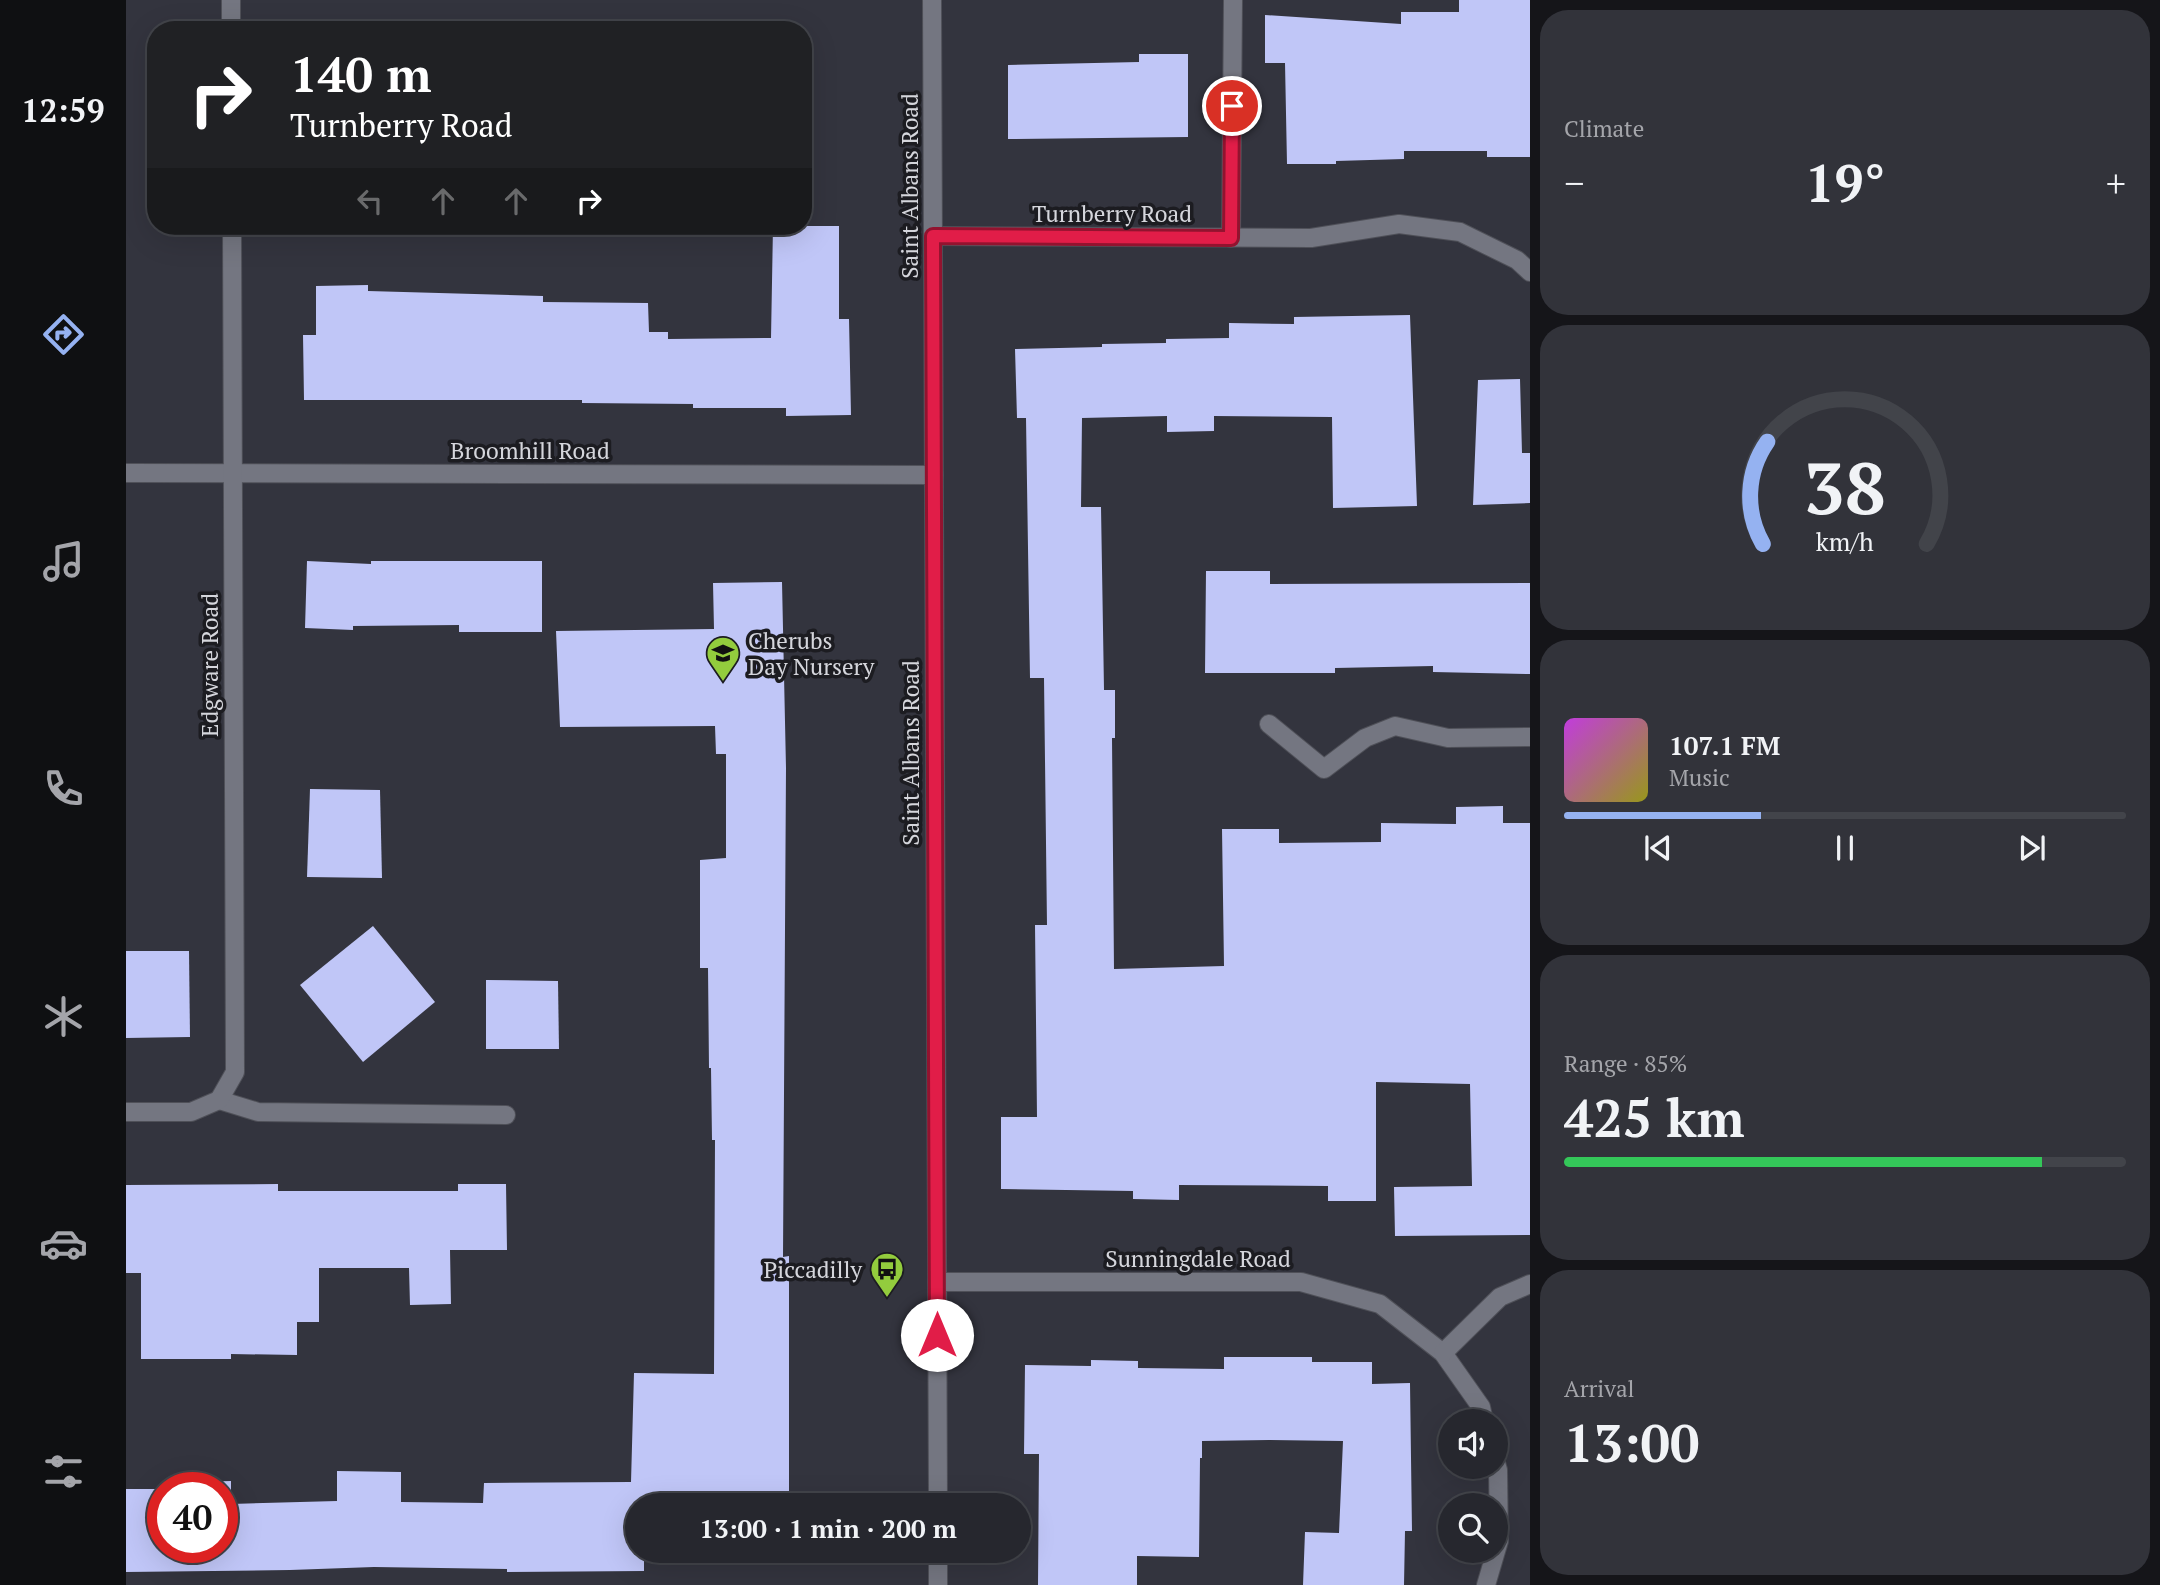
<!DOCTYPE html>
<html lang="en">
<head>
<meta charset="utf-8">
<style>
	:root { --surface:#26272e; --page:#32333a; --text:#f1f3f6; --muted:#a4a5aa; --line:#42444a; --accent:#95b2f1 }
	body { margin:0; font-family:"PT Serif",serif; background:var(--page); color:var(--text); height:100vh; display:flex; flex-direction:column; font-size:26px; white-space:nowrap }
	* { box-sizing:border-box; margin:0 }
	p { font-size:23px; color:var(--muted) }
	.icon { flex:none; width:38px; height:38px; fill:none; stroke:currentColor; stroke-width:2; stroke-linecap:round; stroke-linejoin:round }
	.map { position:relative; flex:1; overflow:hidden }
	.side { display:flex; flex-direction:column; gap:10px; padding:10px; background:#151519; width:630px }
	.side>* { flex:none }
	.hud { position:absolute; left:21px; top:21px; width:665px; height:214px; border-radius:28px; box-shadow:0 7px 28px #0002,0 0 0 2px var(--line); background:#202124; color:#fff; overflow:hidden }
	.tools { position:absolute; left:1312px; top:1409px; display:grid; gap:14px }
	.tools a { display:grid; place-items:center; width:70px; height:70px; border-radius:50%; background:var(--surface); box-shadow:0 7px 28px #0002,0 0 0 2px var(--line); font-size:35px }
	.speed { position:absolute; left:21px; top:1472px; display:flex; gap:14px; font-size:35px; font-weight:700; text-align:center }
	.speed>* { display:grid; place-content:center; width:91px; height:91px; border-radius:50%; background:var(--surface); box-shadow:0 7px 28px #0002,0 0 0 2px var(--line); line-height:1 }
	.speed .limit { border:10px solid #d22; background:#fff; color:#111 }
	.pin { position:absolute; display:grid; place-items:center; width:60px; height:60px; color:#fff; margin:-30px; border:4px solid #fff; border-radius:50%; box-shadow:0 2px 7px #0007 }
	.me { position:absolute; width:77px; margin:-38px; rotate:0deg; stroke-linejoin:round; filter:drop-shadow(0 0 5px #0008) }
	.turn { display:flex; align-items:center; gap:24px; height:147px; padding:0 28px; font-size:32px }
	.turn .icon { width:91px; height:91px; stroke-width:2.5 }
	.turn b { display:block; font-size:49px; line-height:60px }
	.lanes { display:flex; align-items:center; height:66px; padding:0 28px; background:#0003; justify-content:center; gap:35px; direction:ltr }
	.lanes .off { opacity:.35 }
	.big { font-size:52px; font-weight:700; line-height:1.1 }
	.side .tile { flex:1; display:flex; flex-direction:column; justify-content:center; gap:10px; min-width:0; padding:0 24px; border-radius:28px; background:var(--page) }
	.side .dial { align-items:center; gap:0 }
	.dial svg { height:182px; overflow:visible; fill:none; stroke:var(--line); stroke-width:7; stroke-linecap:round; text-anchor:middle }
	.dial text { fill:var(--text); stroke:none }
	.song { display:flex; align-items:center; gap:21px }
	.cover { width:84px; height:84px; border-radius:10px; background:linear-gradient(135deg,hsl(290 70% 55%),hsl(60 70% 35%)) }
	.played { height:7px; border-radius:4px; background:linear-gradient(90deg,var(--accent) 35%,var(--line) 35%) }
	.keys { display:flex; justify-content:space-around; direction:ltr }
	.heat { display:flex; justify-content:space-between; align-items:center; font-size:38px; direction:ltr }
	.charge { height:10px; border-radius:5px; background:linear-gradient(90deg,#34c759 85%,var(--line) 0) }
	.trip { position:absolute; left:499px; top:1493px; width:406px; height:70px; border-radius:35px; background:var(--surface); box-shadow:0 7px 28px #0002,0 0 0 2px var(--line); font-weight:700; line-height:70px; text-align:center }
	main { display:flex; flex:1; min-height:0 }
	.dock { display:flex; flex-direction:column; width:126px; justify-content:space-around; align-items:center; background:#0f1012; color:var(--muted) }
	.dock .icon { width:49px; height:49px }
	.dock .active { color:var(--accent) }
	.dock b { font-size:32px; color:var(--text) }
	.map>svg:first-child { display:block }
	.building { fill:#c0c6f7; fill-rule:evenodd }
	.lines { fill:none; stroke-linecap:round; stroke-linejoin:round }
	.service-casing { stroke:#4f5058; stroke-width:20 }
	.minor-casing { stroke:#4f5058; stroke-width:20 }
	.tertiary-casing { stroke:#4f5058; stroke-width:20 }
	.service { stroke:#747681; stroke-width:18 }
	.minor { stroke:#747681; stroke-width:18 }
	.tertiary { stroke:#747681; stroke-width:18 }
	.route-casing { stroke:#92132f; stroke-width:18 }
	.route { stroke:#e11d48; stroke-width:12 }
	.labels { text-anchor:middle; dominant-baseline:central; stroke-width:7; stroke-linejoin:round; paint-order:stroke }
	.street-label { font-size:23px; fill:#d5d6dc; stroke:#1c1c21 }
	.poi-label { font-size:23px; fill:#d5d6dc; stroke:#1c1c21; text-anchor:start }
</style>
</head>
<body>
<main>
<nav class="dock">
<b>12:59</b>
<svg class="icon active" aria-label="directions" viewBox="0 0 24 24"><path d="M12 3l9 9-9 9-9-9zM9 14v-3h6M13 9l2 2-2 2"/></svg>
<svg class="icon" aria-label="music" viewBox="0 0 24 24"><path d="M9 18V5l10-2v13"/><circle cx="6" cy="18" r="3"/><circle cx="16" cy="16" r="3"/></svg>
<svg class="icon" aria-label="phone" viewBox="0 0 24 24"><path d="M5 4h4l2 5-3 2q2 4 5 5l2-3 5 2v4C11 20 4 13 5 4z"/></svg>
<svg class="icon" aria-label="climate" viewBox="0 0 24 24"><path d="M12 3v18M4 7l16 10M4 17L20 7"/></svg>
<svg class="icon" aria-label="car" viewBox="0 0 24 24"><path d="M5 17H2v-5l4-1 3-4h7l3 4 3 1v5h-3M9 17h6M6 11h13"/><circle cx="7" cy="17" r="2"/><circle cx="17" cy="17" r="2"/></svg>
<svg class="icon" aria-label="filters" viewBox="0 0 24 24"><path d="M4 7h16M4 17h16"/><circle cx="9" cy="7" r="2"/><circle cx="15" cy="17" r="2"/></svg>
</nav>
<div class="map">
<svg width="1404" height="1585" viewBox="0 0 1404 1585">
	<rect width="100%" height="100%" fill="#33343e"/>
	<!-- building -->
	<g class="building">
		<polygon points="1333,0 1404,0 1404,157 1361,157 1361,151 1278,151 1278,159 1210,161 1210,164 1161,164 1159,63 1139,63 1139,15 1275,24 1275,12 1333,12"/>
		<polygon points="1013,54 1062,54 1062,137 882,139 882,65 1013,62"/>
		<polygon points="647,226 713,226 713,319 723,319 725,415 660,416 660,408 567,408 567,404 456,403 456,400 178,400 177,335 190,335 190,286 242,285 242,291 417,296 417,302 522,303 523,332 542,332 542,339 645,338"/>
		<polygon points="1284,315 1291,506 1207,508 1206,417 1088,416 1088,431 1041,432 1041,416 956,418 955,507 975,507 978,690 989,690 989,738 986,738 988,969 1098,966 1096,829 1153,829 1153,843 1255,842 1255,823 1330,824 1330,807 1377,806 1377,823 1404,823 1404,1235 1269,1236 1268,1187 1346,1186 1344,1084 1250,1082 1250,1201 1202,1201 1202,1186 1053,1185 1053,1200 1007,1199 1007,1191 875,1189 875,1117 911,1117 909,925 921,925 918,678 904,678 900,418 891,418 889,349 976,347 976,344 1040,343 1040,339 1103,338 1103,323 1168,324 1168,317"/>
		<polygon points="1394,379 1396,453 1404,453 1404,503 1347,505 1352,380"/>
		<polygon points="181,561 245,564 245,561 416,561 416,632 333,632 333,625 227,626 227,630 179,628"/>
		<polygon points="1080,571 1144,571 1144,584 1404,583 1404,674 1307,672 1307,666 1209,668 1209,673 1079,673"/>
		<path d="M656,582L660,768L657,1257L663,1256V1505H511V1550H518V1571L381,1572V1569L248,1567L164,1570L0,1572V1489H34V1483L105,1481V1504L211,1501V1471L275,1472V1502L357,1503L358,1483L505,1482L508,1373L588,1374L589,1140H586L585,1068H583L582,968H574V860L600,858V754H590L589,726L434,727L430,631L588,629L587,583ZM37,1488H96V1547H37Z"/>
		<polygon points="184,789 254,790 256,878 181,877"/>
		<polygon points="247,926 309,1002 237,1062 174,985"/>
		<polygon points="0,951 63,951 64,1037 0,1038"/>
		<polygon points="360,980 432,981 433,1049 360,1049"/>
		<polygon points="152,1184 152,1191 332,1191 332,1184 380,1184 381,1250 324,1250 325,1304 284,1305 283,1268 193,1268 193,1322 171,1322 171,1355 105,1354 105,1359 15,1359 15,1273 0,1273 0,1185"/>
		<polygon points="1098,1357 1186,1357 1186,1362 1246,1362 1246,1384 1284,1383 1286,1531 1279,1531 1278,1585 1177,1585 1179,1532 1213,1533 1217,1441 1143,1440 1076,1441 1076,1458 1074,1458 1073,1557 1011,1556 1011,1585 912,1585 913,1454 898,1454 899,1365 965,1366 965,1360 1012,1361 1012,1368 1098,1369"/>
		<rect x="603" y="1550" width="47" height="14"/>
	</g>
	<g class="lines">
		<defs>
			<polyline id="service" points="93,1100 132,1112 380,1115"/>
			<g id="minor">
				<polyline points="105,0 105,30"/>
				<polyline points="807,236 1185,238 1273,224 1334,232 1391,260 1404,272"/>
				<polyline points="1105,238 1107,0"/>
				<polyline points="0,473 808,475"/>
				<polyline points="1143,724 1198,769 1239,738 1269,726 1322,738 1404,737"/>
				<polyline points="0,1112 65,1112 93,1100 109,1072 106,226"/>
				<polyline points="811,1282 1175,1282 1254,1304 1317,1353 1355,1407 1358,1421"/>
				<polyline points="1317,1353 1374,1297 1404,1284"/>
				<polyline points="1360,1585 1373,1541 1372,1470 1370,1463"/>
			</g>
			<g id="tertiary">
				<polyline points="806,0 812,1505"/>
				<polyline points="812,1550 812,1585"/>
			</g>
		</defs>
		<!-- service casing -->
		<use href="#service" class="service-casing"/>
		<!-- minor casing -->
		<use href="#minor" class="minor-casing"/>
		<!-- tertiary casing -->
		<use href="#tertiary" class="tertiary-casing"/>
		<!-- service -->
		<use href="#service" class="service"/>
		<!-- minor -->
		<use href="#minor" class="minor"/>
		<!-- tertiary -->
		<use href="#tertiary" class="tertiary"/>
	</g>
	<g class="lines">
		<defs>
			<polyline id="route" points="811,1335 807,236 1105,238 1106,106"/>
		</defs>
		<!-- route casing -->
		<use href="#route" class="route-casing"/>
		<!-- route -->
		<use href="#route" class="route"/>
	</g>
	<!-- icons -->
	<defs>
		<symbol id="school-pin" viewBox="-11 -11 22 30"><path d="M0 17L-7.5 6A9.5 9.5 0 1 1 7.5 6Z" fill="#93cc3d" stroke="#1c1c21"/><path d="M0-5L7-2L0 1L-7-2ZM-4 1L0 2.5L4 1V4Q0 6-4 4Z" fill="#111"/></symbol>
		<symbol id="bus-pin" viewBox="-11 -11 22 30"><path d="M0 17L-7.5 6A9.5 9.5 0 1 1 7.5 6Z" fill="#93cc3d" stroke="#1c1c21"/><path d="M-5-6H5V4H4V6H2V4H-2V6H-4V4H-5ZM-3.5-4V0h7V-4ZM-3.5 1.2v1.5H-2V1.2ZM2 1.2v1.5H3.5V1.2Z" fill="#111"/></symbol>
	</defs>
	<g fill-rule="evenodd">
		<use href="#school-pin" x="578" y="634" width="38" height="52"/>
		<use href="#bus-pin" x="742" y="1250" width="38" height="52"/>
	</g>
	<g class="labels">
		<!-- street labels -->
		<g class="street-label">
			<text transform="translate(783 186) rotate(-90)">Saint Albans Road</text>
			<text x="986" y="213">Turnberry Road</text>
			<text x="404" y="450">Broomhill Road</text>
			<text transform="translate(83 665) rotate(-90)">Edgware Road</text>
			<text transform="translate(784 753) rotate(-90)">Saint Albans Road</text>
			<text x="1072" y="1258">Sunningdale Road</text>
		</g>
		<!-- poi labels -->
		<g class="poi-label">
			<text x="622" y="640">Cherubs<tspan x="622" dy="26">Day Nursery</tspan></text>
			<text x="736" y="1269" text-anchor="end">Piccadilly</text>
		</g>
	</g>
</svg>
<div class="tools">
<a><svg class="icon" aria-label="sound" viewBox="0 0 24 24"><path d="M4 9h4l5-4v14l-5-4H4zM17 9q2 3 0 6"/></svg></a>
<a><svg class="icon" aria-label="search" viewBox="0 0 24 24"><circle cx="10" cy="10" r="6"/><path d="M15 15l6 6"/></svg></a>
</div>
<div class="speed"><div class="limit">40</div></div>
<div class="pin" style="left:1106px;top:106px;background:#d93025"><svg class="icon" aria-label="arrive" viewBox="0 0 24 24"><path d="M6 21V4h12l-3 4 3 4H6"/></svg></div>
<svg class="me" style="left:811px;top:1335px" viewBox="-20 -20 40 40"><circle r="19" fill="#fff"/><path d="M0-13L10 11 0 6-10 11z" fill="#e11d48"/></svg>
<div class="trip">13:00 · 1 min · 200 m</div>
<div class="hud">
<div class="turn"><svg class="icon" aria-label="right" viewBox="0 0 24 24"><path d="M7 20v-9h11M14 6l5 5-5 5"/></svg><div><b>140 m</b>Turnberry Road</div></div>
<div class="lanes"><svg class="icon off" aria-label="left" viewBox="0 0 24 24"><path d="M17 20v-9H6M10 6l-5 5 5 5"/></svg><svg class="icon off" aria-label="ahead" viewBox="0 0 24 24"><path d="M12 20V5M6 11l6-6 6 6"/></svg><svg class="icon off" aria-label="ahead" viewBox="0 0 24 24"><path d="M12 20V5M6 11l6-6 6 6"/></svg><svg class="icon" aria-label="right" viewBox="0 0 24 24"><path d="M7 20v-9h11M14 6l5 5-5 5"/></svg></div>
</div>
</div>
<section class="side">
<div class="tile"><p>Climate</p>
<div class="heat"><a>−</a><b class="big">19°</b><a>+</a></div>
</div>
<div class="tile dial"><svg viewBox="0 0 100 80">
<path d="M14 69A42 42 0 1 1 86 69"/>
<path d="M14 69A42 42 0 0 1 16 24" stroke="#95b2f1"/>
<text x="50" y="56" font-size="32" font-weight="700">38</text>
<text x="50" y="72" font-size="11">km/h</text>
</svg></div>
<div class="tile">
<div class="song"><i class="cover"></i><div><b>107.1 FM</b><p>Music</p></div></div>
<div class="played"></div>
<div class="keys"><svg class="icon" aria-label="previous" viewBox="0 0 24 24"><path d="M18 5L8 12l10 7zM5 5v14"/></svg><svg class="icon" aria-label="pause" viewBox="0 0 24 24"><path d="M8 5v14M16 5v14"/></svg><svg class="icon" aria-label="next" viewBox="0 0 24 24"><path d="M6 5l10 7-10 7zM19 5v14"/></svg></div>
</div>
<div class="tile"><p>Range · 85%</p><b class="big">425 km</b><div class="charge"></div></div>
<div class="tile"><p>Arrival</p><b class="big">13:00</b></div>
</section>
</main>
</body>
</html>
